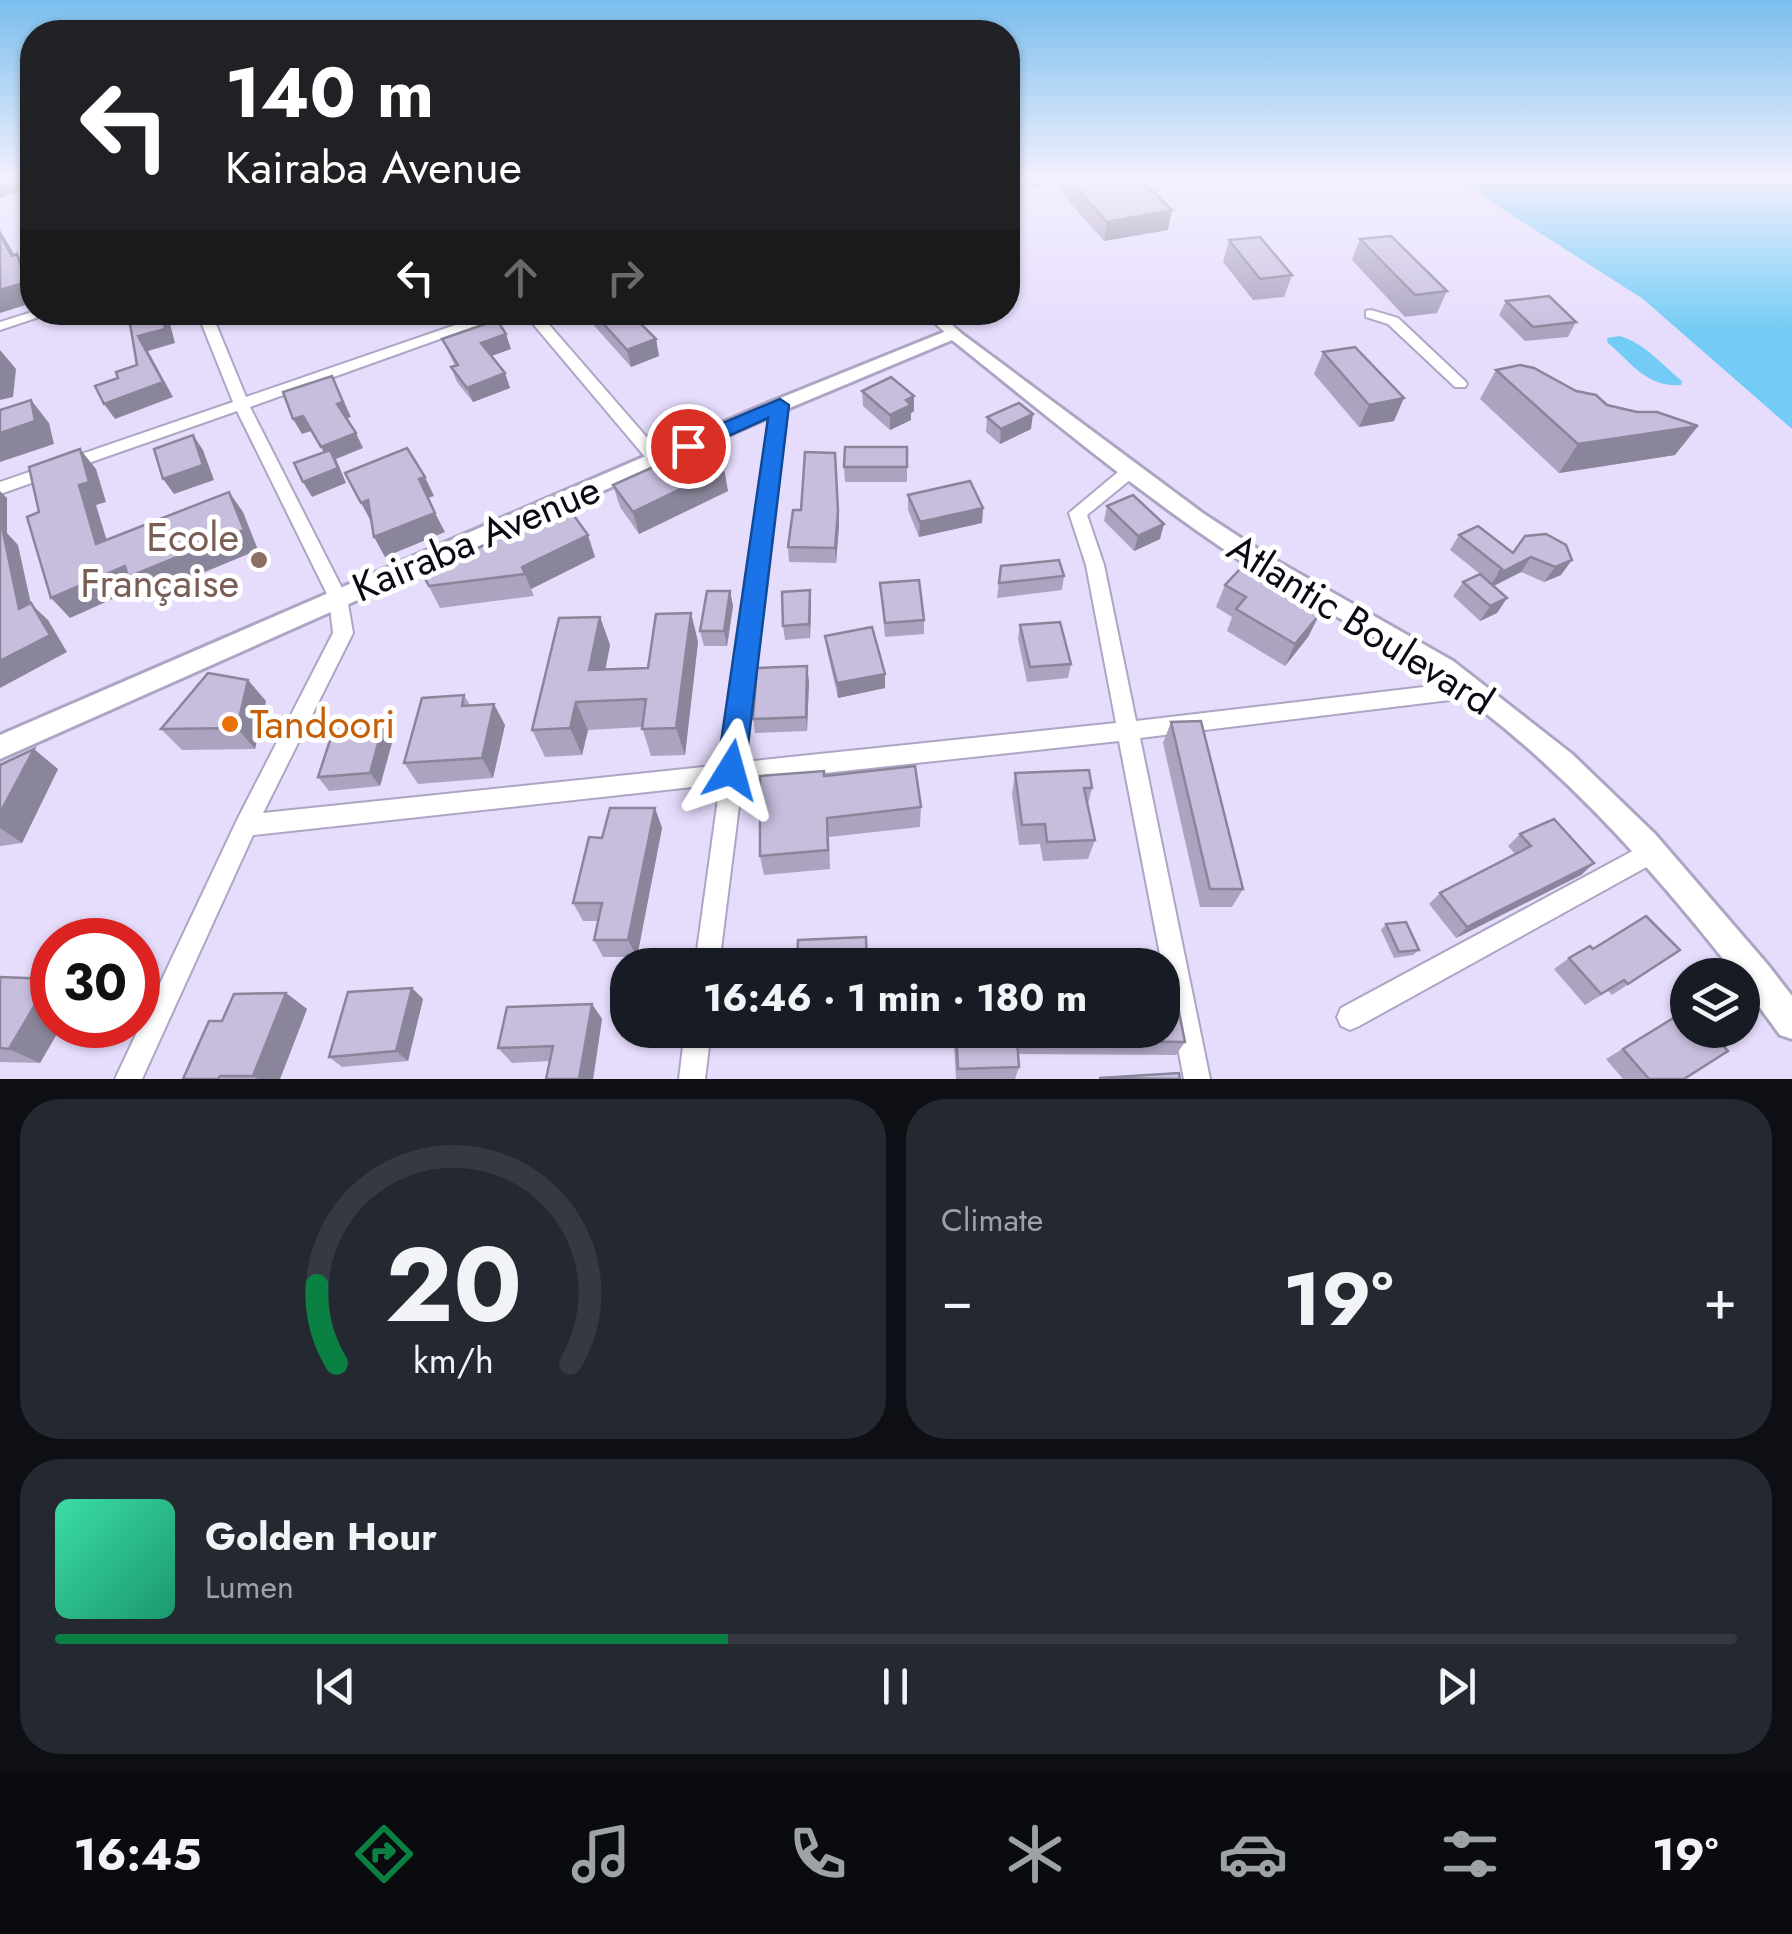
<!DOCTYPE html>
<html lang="en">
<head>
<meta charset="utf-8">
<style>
	:root { --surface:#171b24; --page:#242831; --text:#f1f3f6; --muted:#9ea1a6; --line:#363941; --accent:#0b8043 }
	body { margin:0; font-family:Jost,sans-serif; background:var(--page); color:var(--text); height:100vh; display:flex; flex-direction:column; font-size:38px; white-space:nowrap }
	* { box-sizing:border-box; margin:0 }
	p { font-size:32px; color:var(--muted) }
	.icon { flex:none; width:55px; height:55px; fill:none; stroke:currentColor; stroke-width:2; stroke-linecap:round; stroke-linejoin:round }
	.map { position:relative; height:1079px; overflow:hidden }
	.drawer { display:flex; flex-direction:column; gap:20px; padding:20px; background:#0d0f14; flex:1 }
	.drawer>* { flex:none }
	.banner { position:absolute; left:20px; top:20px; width:1000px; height:305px; border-radius:40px; box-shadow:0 2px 8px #0004; background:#202124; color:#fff; overflow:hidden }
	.controls { position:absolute; left:1670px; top:958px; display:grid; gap:20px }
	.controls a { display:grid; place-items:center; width:90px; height:90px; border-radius:50%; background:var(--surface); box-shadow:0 2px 8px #0004; font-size:50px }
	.speed { position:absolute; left:30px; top:918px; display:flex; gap:20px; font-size:50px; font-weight:700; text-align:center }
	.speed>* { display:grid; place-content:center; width:130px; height:130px; border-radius:50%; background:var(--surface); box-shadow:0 2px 8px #0004; line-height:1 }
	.speed .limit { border:15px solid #d22; background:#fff; color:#111 }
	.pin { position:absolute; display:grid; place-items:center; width:85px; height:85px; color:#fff; margin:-42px; border:5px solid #fff; border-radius:50%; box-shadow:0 2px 10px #0007 }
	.me { position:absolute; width:110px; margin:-55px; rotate:8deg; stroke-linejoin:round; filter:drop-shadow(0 0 8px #0008) }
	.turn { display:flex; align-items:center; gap:35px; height:210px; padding:0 40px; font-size:45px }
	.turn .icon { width:130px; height:130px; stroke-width:2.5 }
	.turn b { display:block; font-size:70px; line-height:85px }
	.lanes { display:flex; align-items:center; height:95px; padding:0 40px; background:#0003; justify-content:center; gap:50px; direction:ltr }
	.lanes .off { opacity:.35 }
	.big { font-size:75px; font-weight:700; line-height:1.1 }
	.drawer .tile { flex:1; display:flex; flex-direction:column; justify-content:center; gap:15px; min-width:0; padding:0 35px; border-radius:40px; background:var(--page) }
	.drawer .dial { align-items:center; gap:0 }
	.dial svg { height:260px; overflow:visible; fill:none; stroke:var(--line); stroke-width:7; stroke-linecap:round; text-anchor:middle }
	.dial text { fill:var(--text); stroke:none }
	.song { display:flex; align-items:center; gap:30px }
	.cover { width:120px; height:120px; border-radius:15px; background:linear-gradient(135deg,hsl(160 70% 55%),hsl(160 70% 35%)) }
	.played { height:10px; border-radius:5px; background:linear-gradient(90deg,var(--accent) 40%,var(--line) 40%) }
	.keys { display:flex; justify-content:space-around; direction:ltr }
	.heat { display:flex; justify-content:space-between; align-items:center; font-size:55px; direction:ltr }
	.drawer .tiles { flex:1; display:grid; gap:20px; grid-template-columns:1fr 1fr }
	.tile:last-child { grid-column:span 2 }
	.trip { position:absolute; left:610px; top:948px; width:570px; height:100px; border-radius:40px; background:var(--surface); box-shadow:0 2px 8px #0004; font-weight:700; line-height:100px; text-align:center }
	.tabs { display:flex; height:160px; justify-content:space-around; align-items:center; background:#090b0e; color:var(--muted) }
	.tabs .icon { width:70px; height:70px }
	.tabs .active { color:var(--accent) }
	.tabs b { font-size:45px; color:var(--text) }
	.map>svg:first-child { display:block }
	.water { fill:#73ccf5 }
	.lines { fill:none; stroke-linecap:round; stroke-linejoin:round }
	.street-casing { stroke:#aea5c4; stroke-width:4 }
	.secondary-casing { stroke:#aea5c4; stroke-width:6 }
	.street { fill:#fff; fill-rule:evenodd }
	.secondary { fill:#fff; fill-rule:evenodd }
	.wall { fill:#aba3bf }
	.shaded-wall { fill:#8b859b }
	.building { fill:#c7bede; stroke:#8b859b; stroke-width:2.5 }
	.route { fill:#1a73e8; stroke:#114b97; stroke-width:2.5 }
	.education-dot { fill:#8d6e63; stroke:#fff; stroke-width:4 }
	.food-dot { fill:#e8710a; stroke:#fff; stroke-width:4 }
	.labels { text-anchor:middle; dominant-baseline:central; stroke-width:10; stroke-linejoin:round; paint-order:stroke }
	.education-label { font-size:40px; fill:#785e54; stroke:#fff; text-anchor:end }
	.street-label { font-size:40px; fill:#0c0914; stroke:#fff }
	.food-label { font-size:40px; fill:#c56008; stroke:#fff; text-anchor:start }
</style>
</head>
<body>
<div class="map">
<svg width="1792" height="1079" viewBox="0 0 1792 1079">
	<rect width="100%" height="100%" fill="#e6ddfd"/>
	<!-- water -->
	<g class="water">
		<polygon points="1457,180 1792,180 1792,429 1643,299"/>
		<path d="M1620,336C1646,344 1662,365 1682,381L1681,385C1646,388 1630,361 1608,343L1607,338Z"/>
	</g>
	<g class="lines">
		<defs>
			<g id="street">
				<polygon points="1371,310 1398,318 1465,381 1467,384 1465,387 1455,387 1388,324 1366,317 1366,311"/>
				<polygon points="32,312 54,312 0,330 0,322"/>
				<polygon points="197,312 211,312 246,397 493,312 515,312 250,407 347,598 353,633 263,813 723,765 772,405 780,400 788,405 744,762 1116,723 1086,565 1069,513 1124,467 1130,465 1138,471 1136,475 1087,515 1104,565 1136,721 1474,681 1481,683 1484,689 1481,695 1474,697 1140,738 1210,1079 1184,1079 1119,741 742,782 719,965 695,965 720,784 253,835 142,1079 115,1079 238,818 333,633 329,598 237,411 0,494 0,482 233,402"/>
				<polygon points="523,312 538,312 663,456 665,460 663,464 651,464"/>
				<polygon points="922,312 938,312 961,333 959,336 949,336"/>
				<polygon points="1653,840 1661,843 1664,851 1661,859 1359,1026 1350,1030 1341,1026 1337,1017 1341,1008"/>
				<polygon points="685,1030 711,1030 705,1079 679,1079"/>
			</g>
			<path id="secondary" d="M954,328L1204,514L1270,557L1453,661L1572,754L1655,834L1768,965L1792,996V1039L1780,1035L1742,983V975H1736C1649,864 1553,757 1437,677C1368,629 1291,596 1222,548C1128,484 1041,411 952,340L787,409L0,759V735L773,401Z"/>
		</defs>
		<!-- street casing -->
		<use href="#street" class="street-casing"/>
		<!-- secondary casing -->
		<use href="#secondary" class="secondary-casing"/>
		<!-- street -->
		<use href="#street" class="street"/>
		<!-- secondary -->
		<use href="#secondary" class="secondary"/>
	</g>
	<!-- wall -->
	<g class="wall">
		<polygon points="1018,180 1141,180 1168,230 1104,241 1050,180 1033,188"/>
		<polygon points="1360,239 1447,291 1437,313 1405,317 1352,260"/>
		<polygon points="1229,240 1292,275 1284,297 1253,300 1223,262"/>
		<polygon points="1506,301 1576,322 1568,337 1525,341 1499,315"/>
		<polygon points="582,312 629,312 656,339 659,356 631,367"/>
		<polygon points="442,339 511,349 491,356 505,373 510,388 473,402 457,382 451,367 455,366"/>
		<polygon points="1323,352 1394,421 1359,427 1314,374"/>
		<polygon points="1496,370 1576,391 1607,405 1698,426 1675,455 1559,473 1480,399"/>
		<polygon points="862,391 914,411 911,413 911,420 890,430 863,406"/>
		<polygon points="987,417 1031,429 1000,444 986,432"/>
		<polygon points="907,447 907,482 845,482 844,467"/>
		<polygon points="835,453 839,526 836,563 789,562 788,547 801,510"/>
		<polygon points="613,485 728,491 639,534 620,507"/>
		<polygon points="908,495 983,508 982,523 919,537 908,510"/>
		<polygon points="1107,506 1160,539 1134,551 1104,521"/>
		<polygon points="516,514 595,557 531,589 534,596 440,608 422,573 522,528"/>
		<polygon points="1546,534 1561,575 1544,582 1521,572 1493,586 1507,598 1497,613 1480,621 1453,596 1463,582 1480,574 1450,550 1459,535 1513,553"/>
		<polygon points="1001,566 1064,576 1062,590 997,598"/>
		<polygon points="880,583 924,620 924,634 885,637"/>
		<polygon points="1225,585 1278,590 1319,615 1308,637 1285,666 1227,631 1232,617 1216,607"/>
		<polygon points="730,591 733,606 727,646 704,646 700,631"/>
		<polygon points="811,605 810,638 785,640 783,626"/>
		<polygon points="691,613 698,642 685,755 651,756 642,727 588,730 582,755 545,757 532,730 600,617 610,645 605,669 648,668"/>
		<polygon points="1020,625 1071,664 1068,678 1027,682 1018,639"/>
		<polygon points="825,636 885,674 885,688 838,698 827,650"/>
		<polygon points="809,681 807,731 755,733 753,719"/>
		<polygon points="464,695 470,705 505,725 493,778 418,784 404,763"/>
		<polygon points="266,701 255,749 182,750 161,729"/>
		<polygon points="385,718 395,732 380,786 329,791 318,777"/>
		<polygon points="1171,722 1243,889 1232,907 1200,907 1163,743"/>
		<polygon points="0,765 58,769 22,843 0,846"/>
		<polygon points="1015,773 1092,788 1088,804 1095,840 1088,859 1043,861 1040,844 1019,845 1012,794"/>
		<polygon points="824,776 921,807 920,827 829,837 830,869 764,875 760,856"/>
		<polygon points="655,808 662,828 637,957 603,957 594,940 598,921 583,921 573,903 602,838"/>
		<polygon points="1520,834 1594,863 1581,875 1456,938 1429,904 1440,893 1515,854 1508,846"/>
		<polygon points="1386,924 1419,950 1413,955 1394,958 1381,930"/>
		<polygon points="1593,949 1680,950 1612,995 1608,991 1585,1005 1554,969 1569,958"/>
		<polygon points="0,977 50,979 52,981 52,1025 62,1025 40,1063 0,1062"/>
		<polygon points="412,988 423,999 408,1061 342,1067 329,1057"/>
		<polygon points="286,993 307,1009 280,1079 183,1079 222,1021"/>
		<polygon points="592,1004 602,1019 593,1079 546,1079 550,1061 512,1063 498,1048"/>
		<polygon points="1671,1019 1684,1079 1623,1079 1606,1059"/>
		<polygon points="953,1030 1162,1030 1185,1042 1176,1055 1018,1054 1019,1067 1015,1079 956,1079"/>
	</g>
	<!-- shaded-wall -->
	<g class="shaded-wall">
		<polygon points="0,180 30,180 30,189 0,198"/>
		<polygon points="1034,180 1050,180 1033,188"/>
		<polygon points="1172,210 1168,230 1104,241 1107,222"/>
		<polygon points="0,230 21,266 17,254 30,273 32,279 32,303 0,313 0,290 12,256 0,235"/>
		<polygon points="129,312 130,327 120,313"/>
		<polygon points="162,312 178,312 168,316 175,343 148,351 173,397 115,419 104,404 163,382 138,336"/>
		<polygon points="238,312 262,312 243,321"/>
		<polygon points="396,312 413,312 398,317"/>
		<polygon points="506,334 511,349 486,358 481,343"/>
		<polygon points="656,339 659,356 631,367 627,350"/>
		<polygon points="0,350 16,369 13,397 0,400"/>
		<polygon points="505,373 510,388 473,402 467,388"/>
		<polygon points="332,376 339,391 351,417 345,419 337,404"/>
		<polygon points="914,396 914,411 911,413 911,420 890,430 890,415 906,400"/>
		<polygon points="1404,398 1394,421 1359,427 1369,405"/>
		<polygon points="31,400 49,423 54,444 0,462 0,433"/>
		<polygon points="1033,414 1031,429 1000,444 1001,429"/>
		<polygon points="303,416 311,431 302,434 293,419"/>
		<polygon points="1698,426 1675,455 1559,473 1578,444"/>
		<polygon points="356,433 363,448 336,459 346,483 312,497 303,482 329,462 321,447"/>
		<polygon points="193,435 203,450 214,480 174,494 163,479"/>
		<polygon points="80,449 96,469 106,502 96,505 114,564 96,544 79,485"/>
		<polygon points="724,468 728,491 639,534 633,512"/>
		<polygon points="425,477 434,496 428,498 419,479"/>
		<polygon points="0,491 7,498 7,533 18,545 31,604 48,620 67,652 0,688"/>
		<polygon points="229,492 243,512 258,550 145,597 137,588 70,618 51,598 125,566"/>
		<polygon points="368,500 372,523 361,503"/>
		<polygon points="983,508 982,523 919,537 920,522"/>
		<polygon points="838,511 839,526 836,563 835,548"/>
		<polygon points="435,513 445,532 385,557 374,537"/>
		<polygon points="1164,524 1160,539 1134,551 1138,536"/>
		<polygon points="588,535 595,557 531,589 522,567"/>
		<polygon points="1531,557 1521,572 1488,589 1498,574"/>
		<polygon points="1572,560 1561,575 1544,582 1555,567"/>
		<polygon points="810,590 811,605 810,638 809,624"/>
		<polygon points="730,591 733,606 727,646 724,631"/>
		<polygon points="1507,598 1497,613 1480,621 1490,606"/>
		<polygon points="691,613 698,642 685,755 676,728"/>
		<polygon points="1319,615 1308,637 1285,666 1295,644"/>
		<polygon points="600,617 610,645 600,698 589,670"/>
		<polygon points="807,666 809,681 807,731 806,717"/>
		<polygon points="885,674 885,688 838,698 837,683"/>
		<polygon points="248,680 266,701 255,749 237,728"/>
		<polygon points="576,702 588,730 582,755 570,728"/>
		<polygon points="494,704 505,725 493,778 482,758"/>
		<polygon points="385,718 395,732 380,786 370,773"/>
		<polygon points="34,749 58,769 22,843 0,828 0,813"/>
		<polygon points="655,808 662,828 637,957 628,940"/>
		<polygon points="1594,863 1581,875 1456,938 1467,927"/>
		<polygon points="50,979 52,981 52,1025 62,1025 40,1063 9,1049"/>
		<polygon points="412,988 423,999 408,1061 396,1051"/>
		<polygon points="286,993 307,1009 280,1079 258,1079 253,1076"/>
		<polygon points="592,1004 602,1019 593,1079 579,1079"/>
	</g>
	<!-- building -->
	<g class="building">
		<polygon points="1069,180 1141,180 1172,210 1107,222"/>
		<polygon points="0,235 12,256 17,254 26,282 0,290"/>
		<polygon points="1391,236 1447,291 1415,295 1360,239"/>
		<polygon points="1260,237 1292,275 1260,279 1229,240"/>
		<polygon points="1549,296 1576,322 1533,327 1506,301"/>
		<polygon points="128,312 162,312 165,329 138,336 163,382 104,404 95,386 118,378 116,372 137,365"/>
		<polygon points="593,312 629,312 656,339 627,350"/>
		<polygon points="497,320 506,334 481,343 505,373 467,388 451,367 458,365 442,339"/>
		<polygon points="1355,347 1404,398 1369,405 1323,352"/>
		<polygon points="1520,365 1534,368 1576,391 1596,395 1607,405 1637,412 1657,412 1698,426 1578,444 1496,370"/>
		<polygon points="332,376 343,402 337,404 356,433 321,447 303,416 293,419 283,392"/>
		<polygon points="891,377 914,396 906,400 911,405 890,415 862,391"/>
		<polygon points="31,400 35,421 0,433 0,410"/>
		<polygon points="1019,403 1033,414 1001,429 987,417"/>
		<polygon points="193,435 203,465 163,479 154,449"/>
		<polygon points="702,445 724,468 633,512 613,485"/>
		<polygon points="845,447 907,447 907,467 844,467"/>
		<polygon points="407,448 425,477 419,479 435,513 374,537 368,500 361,503 345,473"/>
		<polygon points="80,449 89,482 79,485 96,544 229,492 244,530 128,577 125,566 51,598 27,517 39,512 29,467"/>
		<polygon points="330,450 338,468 303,482 294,463"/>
		<polygon points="805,452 835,453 838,511 835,548 788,547 793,510 801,510"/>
		<polygon points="970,481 983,508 920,522 908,495"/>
		<polygon points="559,495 588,535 522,567 525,574 429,586 422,573 525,527 516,514"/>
		<polygon points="1133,495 1164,524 1138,536 1107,506"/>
		<polygon points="1478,526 1513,553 1525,536 1546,534 1566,545 1572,560 1555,567 1531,557 1498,574 1502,569 1459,535"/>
		<polygon points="2,527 19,609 31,603 50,635 0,661 0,528"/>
		<polygon points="1059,560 1064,576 999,583 1001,566"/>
		<polygon points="1241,568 1278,590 1282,585 1311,602 1306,608 1319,615 1295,644 1236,609 1246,597 1225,585"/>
		<polygon points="1480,574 1507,598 1490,606 1463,582"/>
		<polygon points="919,580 924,620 885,623 880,583"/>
		<polygon points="810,590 809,624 783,626 782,592"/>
		<polygon points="707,591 730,591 724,631 700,631"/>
		<polygon points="691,613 676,728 642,729 646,699 576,702 570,728 532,730 559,618 600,617 589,670 648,668 656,614"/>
		<polygon points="1060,622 1071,664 1030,667 1020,625"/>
		<polygon points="872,627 885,674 837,683 825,636"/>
		<polygon points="807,666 806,717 753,719 757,668"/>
		<polygon points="208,673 248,680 237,728 161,729"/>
		<polygon points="464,695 462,706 494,704 482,758 404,763 422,698"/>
		<polygon points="385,718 370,773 318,777 336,722"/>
		<polygon points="1201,721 1243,889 1210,889 1171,722"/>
		<polygon points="34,749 0,813 0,765"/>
		<polygon points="915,766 921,807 827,818 828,850 760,856 760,776 824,771 824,776"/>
		<polygon points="1089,770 1092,788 1084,788 1095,840 1047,842 1045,824 1022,825 1015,773"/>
		<polygon points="610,808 655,808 628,940 594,940 602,903 573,903 589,837 602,838"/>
		<polygon points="1554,819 1594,863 1467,927 1440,893 1531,846 1520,834"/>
		<polygon points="1646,916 1680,950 1628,984 1624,980 1601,994 1569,958 1590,946 1593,949"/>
		<polygon points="1406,922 1419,950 1399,952 1386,924"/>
		<polygon points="866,937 867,965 797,965 798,940"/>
		<polygon points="1035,955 1138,956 1139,965 1036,965"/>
		<polygon points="0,977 50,979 9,1049 0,1048"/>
		<polygon points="412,988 396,1051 329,1057 348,992"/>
		<polygon points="286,993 253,1076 220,1076 218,1079 183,1079 209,1021 222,1021 234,994"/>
		<polygon points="1162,1002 1177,1002 1185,1042 1017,1040 1019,1067 958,1069 956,1030 1162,1030"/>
		<polygon points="592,1004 579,1079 546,1079 553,1046 498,1048 507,1007"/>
		<polygon points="1688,1009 1688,1030 1709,1030 1728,1051 1684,1079 1649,1079 1623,1049"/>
		<polygon points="1179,1073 1180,1079 1099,1078"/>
	</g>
	<!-- sky -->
	<linearGradient id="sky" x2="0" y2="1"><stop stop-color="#79beed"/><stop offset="0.54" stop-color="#f4f0fe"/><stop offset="1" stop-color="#f4f0fe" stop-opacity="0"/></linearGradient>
	<rect width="1792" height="331" fill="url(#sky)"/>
	<!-- route -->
	<polygon class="route" points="780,399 789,405 745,770 741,779 731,783 721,779 717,770 768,418 695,451 680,451 677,446 680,441"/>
	<!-- markers -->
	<circle class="education-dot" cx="259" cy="560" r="10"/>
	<circle class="food-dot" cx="230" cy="724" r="10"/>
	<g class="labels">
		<!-- education labels -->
		<g class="education-label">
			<text x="239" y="537">Ecole<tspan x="239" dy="46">Française</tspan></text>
		</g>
		<!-- street labels -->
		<g class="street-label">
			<text transform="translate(476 538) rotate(-23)">Kairaba Avenue</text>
			<text transform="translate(1361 624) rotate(32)">Atlantic Boulevard</text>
		</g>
		<!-- food labels -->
		<g class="food-label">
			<text x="250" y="724">Tandoori</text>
		</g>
	</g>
</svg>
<div class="controls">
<a><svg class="icon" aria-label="layers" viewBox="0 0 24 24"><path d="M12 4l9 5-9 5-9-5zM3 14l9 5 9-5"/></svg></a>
</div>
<div class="speed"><div class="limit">30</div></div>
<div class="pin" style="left:688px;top:446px;background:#d93025"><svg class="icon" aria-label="arrive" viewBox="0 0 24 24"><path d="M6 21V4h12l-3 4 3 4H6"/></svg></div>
<svg class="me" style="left:731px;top:770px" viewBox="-20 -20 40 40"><path d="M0-17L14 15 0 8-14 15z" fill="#1a73e8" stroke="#fff" stroke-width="4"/></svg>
<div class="trip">16:46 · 1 min · 180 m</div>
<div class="banner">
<div class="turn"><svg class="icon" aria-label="left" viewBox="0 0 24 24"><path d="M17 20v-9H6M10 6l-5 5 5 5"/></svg><div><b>140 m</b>Kairaba Avenue</div></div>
<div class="lanes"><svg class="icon" aria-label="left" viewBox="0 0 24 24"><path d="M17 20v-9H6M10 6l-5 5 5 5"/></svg><svg class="icon off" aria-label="ahead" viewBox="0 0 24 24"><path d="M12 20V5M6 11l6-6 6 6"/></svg><svg class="icon off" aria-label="right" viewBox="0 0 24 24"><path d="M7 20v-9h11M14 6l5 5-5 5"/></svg></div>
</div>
</div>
<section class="drawer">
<div class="tiles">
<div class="tile dial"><svg viewBox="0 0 100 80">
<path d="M14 69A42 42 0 1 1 86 69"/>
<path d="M14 69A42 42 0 0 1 8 45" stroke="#0b8043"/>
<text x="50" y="56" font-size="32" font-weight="700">20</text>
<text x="50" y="72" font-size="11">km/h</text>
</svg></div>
<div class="tile"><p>Climate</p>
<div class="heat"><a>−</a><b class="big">19°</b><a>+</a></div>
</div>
<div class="tile">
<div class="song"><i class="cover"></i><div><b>Golden Hour</b><p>Lumen</p></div></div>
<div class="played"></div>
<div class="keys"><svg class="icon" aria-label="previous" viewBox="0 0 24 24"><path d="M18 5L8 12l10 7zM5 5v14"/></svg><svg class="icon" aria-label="pause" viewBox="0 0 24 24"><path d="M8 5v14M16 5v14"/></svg><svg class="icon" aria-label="next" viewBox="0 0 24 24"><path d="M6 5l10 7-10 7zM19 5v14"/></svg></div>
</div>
</div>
</section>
<nav class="tabs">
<b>16:45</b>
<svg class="icon active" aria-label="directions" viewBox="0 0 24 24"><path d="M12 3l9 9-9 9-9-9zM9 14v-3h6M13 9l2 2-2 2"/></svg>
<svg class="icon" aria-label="music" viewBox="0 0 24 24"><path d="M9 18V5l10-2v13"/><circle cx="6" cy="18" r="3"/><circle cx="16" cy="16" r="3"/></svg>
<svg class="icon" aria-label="phone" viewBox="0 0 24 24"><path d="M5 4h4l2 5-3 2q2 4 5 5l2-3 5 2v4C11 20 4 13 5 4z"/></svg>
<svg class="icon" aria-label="climate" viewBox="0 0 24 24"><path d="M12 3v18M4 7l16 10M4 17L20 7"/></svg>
<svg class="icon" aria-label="car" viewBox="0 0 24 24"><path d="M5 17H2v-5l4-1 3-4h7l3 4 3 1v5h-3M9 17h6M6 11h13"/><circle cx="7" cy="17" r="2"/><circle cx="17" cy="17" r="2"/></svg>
<svg class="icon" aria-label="filters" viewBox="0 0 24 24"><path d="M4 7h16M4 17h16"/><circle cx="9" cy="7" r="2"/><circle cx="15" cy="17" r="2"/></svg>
<b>19°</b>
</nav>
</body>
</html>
